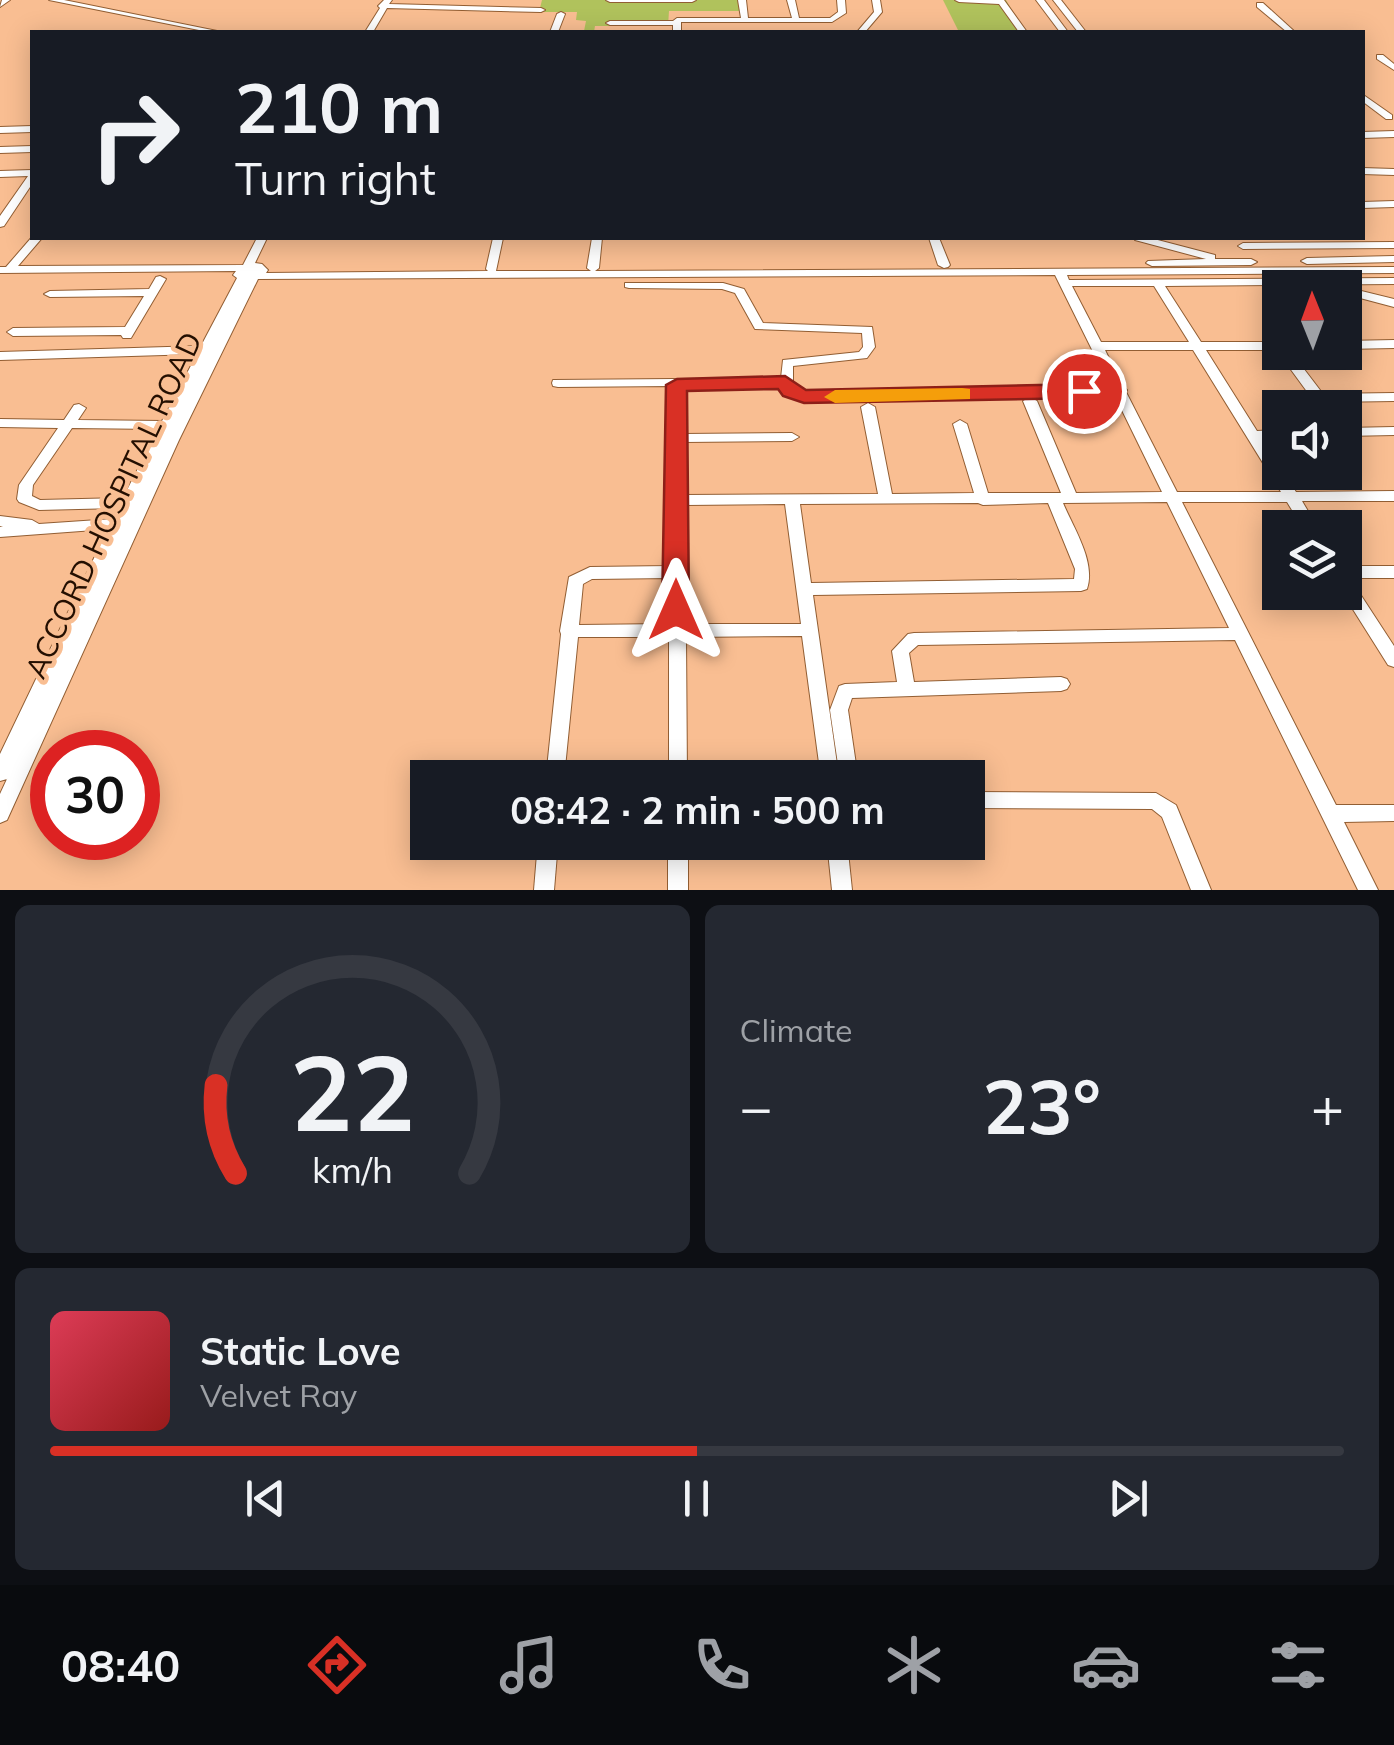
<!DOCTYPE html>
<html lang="en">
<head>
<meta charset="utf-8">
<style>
	:root { --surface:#171b24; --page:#242831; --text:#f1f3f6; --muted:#9ea1a6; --line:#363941; --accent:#d93025 }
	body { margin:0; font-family:Mulish,sans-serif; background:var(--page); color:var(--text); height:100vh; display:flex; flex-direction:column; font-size:38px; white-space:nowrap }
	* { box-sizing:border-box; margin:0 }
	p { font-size:32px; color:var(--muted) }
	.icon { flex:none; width:55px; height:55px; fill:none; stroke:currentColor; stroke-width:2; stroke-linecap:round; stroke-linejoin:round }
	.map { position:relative; height:890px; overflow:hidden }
	.details { display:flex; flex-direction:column; gap:15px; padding:15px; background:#0d0f14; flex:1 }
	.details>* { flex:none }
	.hud { position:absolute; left:30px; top:30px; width:1335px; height:210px; border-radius:0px; box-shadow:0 5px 25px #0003; background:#171b24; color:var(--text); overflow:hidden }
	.needle { width:65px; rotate:359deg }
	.controls { position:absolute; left:1262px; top:270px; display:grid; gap:20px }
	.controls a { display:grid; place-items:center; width:100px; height:100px; border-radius:0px; background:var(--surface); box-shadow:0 5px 25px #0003; font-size:50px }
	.speed { position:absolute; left:30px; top:730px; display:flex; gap:20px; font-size:50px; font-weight:700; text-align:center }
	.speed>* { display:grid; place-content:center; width:130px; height:130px; border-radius:50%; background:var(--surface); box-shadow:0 5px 25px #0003; line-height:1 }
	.speed .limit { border:15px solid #d22; background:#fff; color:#111 }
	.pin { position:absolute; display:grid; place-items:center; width:85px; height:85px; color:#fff; margin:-42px; border:5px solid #fff; border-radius:50%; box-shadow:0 2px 10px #0007 }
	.me { position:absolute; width:110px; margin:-55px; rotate:0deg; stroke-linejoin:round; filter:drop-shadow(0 0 8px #0008) }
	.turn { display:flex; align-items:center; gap:35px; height:210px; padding:0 40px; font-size:45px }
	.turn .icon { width:130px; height:130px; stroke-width:2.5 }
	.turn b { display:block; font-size:70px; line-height:85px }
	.big { font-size:75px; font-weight:700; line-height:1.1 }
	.details .card { flex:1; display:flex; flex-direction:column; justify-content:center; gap:15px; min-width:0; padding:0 35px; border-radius:15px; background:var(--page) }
	.details .dial { align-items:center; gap:0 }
	.dial svg { height:260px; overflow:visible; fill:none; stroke:var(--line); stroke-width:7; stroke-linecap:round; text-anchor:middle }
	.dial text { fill:var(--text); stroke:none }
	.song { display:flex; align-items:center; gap:30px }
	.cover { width:120px; height:120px; border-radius:15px; background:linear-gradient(135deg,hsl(350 70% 55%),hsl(0 70% 35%)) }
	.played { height:10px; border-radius:5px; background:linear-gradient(90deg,var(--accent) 50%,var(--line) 50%) }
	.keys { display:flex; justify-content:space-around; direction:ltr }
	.heat { display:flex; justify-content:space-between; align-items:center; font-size:55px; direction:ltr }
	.details .tiles { flex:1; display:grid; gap:15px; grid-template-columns:1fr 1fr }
	.card:last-child { grid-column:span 2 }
	.trip { position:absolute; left:410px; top:760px; width:575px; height:100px; border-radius:0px; background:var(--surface); box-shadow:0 5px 25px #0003; font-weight:700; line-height:100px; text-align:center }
	.dock { display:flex; height:160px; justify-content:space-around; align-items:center; background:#090b0e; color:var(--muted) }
	.dock .icon { width:70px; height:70px }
	.dock .active { color:var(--accent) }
	.dock b { font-size:45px; color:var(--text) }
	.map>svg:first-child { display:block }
	.green { fill:#b0c25c }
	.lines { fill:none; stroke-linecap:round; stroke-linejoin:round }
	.minor-casing { stroke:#925e33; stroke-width:2 }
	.minor { fill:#fff; fill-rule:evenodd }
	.route { fill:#d93025; stroke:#8d1f18; stroke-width:2.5 }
	.slow { fill:#f59e0b }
	.labels { text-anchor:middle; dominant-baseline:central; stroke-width:9; stroke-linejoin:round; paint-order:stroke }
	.street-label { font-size:30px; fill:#240f01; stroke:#f9be92 }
</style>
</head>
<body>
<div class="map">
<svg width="1394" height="890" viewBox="0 0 1394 890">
	<rect width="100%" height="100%" fill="#f9be92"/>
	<!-- green -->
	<g class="green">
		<polygon points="542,0 740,0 741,11 669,11 668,26 595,26 594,32 565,32 584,31 586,21 576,20 577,12 539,12"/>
		<polygon points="943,0 1006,0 1025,32 959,32"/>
	</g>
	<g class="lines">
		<defs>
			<g id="minor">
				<polygon points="2,0 10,0 0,7"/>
				<polygon points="49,0 64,0 222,32 209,32"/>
				<polygon points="384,0 392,0 389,4 541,8 545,10 541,12 387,8 373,32 365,32 380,8 378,6"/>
				<polygon points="606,0 696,0 692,2 610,2"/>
				<polygon points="738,0 746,0 748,18 792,18 787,0 795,0 799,18 830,18 838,12 837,0 845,0 846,13 832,22 681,22 681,32 673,32 673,25 610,25 606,23 610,21 673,21 677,18 741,18"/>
				<polygon points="872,0 880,0 882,12 865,32 857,32 874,12"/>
				<polygon points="955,0 1004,0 1027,32 1019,32 999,4 959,2"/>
				<polygon points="1036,0 1044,0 1068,32 1060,32"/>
				<polygon points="1053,0 1061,0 1086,32 1078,32"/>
				<polygon points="1257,3 1263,3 1295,32 1287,32 1257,7"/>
				<polygon points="561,12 565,14 558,32 550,32 557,14"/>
				<polygon points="1377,55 1383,55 1394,64 1394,70 1377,59"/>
				<polygon points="1362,94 1392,115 1392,119 1386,119 1362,101"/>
				<polygon points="32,126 32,132 0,133 0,127"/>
				<polygon points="1394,131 1394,137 1362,138 1362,132"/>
				<polygon points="32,146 32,152 0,153 0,147"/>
				<polygon points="1362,168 1394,169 1394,175 1362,174"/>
				<polygon points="32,170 32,184 4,226 0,227 0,216 28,176 0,177 0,171"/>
				<polygon points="1394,201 1394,207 1362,208 1362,202"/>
				<path d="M32,237L42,238L18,266L243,265L257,238H267L255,263L262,264L268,270L266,273L488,271L486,269L493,238H503L496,271H591L587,268L592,238H602L599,268L595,271L1394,267V273L1067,275L1069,280L1394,278V284L1165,286L1201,342H1280V352H1291L1323,394L1394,393V401L1328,402L1332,408H1319L1278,352L1279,350H1206L1257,431L1280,430V438L1262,439L1280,467V472H1284L1296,492L1394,491V501H1302L1318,528H1303L1287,502H1182L1336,805H1394V821L1344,822L1378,890H1358L1235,640L918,645L909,653L914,682L1061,677L1067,679L1070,684L1067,689L1061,691L852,698L848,710L858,778H840L830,710L839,686L845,684L897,682L892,651L908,634L914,633L1229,628L1167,502L1063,503C1074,529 1096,562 1087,589L1081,591L813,595L839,778H821L802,636L686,637L687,778H669V637H578L564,778H546L561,634L560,631L569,577L590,567L670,566L671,386L558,387L553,386L552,383L553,380L781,378L783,360L859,352L863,347L862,333L755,329L735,293L722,289L629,288L625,287V283H723L744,289L763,323L872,327L875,347L867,358L793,366V384L807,393L1110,386L1055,275L258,279L179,440L7,820L0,823V794L124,528L7,779L0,781V754L108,529L0,537V527H3L0,526V516L32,520L39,524L113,519L118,508L39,510L19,502L17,499L19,485L58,428L0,427V419L64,420L74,405L79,404L86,408L78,420L162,421L197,354L0,360V352L201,346L237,278L233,275L236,271L0,273V267H6ZM1072,286H1154L1189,342H1101ZM1105,350H1193L1281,492H1177L1126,392L1127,390L1123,387ZM683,386H781L804,401L1114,394L1162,492L1076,493L1037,401L1030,397L1023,401L1061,493H988L967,424L960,420L953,424L974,493L892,494L875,407L868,403L861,407L878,494L685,495L684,442L792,441L799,437L792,433L684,434ZM72,428L158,429L123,498L40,500L32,496L33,485ZM978,503L983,505L1048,503L1075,569L1074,579L811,583L800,504ZM785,504L801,624H686L685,505ZM670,578L669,624L579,625L583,584L592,579Z"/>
				<polygon points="929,238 939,238 950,265 948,267 944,268 938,265"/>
				<polygon points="1134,238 1150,238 1215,255 1215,259 1251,259 1257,262 1251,265 1152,266 1146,263 1148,261 1206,259 1135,240"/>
				<polygon points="1394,242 1394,248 1243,249 1238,246 1243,243"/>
				<polygon points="1394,256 1394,262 1307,264 1301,261 1307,258"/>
				<polygon points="160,276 166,279 131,338 123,338 121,335 13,336 7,332 13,328 125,327 144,296 50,297 44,294 50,291 149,289 156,277"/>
				<polygon points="1345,287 1394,299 1394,307 1345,294 1345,288 1341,288"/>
				<polygon points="1394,340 1394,348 1345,349 1345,341"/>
				<polygon points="1394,427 1394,435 1345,436 1345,428"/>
				<rect x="1345" y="566" width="49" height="12"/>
				<polygon points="1345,578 1351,580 1394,646 1394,667 1388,665 1342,592 1345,592"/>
				<polygon points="968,792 1156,793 1176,805 1211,890 1191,890 1162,817 1152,809 968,808"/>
				<polygon points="538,842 558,842 554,890 534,890"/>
				<rect x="668" y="842" width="20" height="48"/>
				<polygon points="827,842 847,842 852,890 832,890"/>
			</g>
		</defs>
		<!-- minor casing -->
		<use href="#minor" class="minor-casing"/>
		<!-- minor -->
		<use href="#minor" class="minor"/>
	</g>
	<!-- route -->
	<polygon class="route" points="785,376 806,390 1084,384 1095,391 1084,398 804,403 783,396 778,389 687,391 689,610 676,620 666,617 662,610 666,385 677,379"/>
	<!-- slow -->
	<polygon class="slow" points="962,388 970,389 970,399 835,403 824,397 835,390"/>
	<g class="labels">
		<!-- street labels -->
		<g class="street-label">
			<text transform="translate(113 505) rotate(-65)">ACCORD HOSPITAL ROAD</text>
		</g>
	</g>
</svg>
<div class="controls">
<a><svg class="needle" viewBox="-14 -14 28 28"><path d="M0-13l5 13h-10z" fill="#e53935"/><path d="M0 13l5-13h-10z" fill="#9ea1a6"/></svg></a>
<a><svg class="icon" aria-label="sound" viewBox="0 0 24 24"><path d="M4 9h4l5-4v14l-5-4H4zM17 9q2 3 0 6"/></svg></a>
<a><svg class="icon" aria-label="layers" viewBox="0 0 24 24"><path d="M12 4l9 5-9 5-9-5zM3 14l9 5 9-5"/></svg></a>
</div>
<div class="speed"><div class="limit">30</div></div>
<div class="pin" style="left:1084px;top:391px;background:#d93025"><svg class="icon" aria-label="arrive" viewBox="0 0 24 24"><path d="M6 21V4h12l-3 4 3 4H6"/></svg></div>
<svg class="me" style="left:676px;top:610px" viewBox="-20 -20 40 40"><path d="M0-17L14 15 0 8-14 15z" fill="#d93025" stroke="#fff" stroke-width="4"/></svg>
<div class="trip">08:42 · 2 min · 500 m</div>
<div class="hud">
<div class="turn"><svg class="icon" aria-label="right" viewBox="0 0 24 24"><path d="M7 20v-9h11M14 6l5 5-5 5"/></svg><div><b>210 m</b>Turn right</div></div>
</div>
</div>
<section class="details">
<div class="tiles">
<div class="card dial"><svg viewBox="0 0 100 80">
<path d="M14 69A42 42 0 1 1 86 69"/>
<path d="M14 69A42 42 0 0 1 8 42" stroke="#d93025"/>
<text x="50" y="56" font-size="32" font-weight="700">22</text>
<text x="50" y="72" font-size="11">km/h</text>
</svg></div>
<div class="card"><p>Climate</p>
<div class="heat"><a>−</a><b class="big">23°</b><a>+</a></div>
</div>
<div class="card">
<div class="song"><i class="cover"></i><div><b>Static Love</b><p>Velvet Ray</p></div></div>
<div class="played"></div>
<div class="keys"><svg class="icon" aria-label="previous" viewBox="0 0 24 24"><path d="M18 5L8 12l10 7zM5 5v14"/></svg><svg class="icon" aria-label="pause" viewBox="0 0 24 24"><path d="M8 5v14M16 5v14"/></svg><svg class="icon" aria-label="next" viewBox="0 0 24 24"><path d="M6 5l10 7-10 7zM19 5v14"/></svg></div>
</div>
</div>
</section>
<nav class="dock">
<b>08:40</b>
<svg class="icon active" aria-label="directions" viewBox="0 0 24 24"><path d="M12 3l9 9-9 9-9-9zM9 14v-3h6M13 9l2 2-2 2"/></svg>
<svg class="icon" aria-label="music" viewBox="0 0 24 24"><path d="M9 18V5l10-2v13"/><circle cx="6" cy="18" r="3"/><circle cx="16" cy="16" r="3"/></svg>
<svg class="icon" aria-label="phone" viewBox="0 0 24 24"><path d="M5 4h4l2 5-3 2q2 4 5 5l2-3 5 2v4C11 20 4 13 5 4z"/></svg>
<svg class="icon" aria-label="climate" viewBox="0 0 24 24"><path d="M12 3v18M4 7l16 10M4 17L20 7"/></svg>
<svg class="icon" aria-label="car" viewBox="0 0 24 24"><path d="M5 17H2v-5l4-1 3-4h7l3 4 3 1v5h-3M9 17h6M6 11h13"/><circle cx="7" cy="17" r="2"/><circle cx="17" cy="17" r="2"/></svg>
<svg class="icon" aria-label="filters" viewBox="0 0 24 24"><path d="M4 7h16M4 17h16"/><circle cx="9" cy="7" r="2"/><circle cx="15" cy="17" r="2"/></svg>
</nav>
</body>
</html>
